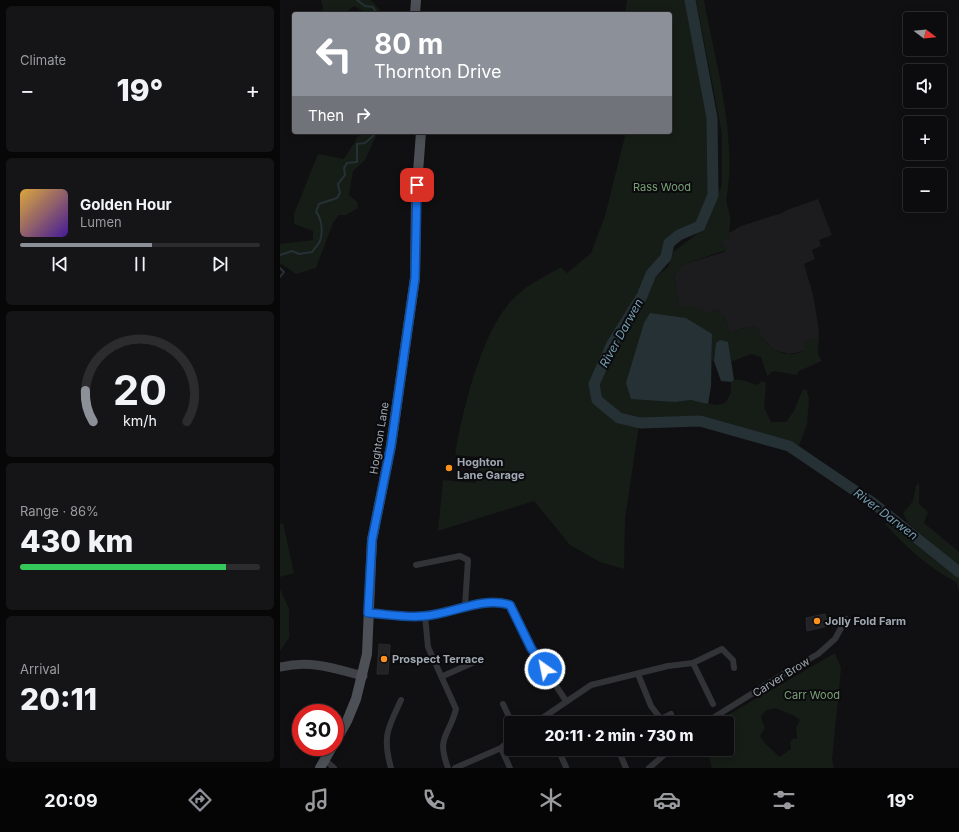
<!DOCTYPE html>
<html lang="en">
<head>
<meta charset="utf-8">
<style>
	:root { --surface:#0c0c0e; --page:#151517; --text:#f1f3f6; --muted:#9a9b9e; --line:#2c2c2e; --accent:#8c9099 }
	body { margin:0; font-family:Inter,sans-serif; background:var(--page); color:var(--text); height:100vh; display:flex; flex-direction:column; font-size:15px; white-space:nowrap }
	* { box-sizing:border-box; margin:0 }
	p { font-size:13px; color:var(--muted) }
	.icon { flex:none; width:22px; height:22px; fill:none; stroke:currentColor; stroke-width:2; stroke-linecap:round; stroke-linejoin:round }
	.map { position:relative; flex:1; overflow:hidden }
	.panel { display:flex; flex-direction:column; gap:6px; padding:6px; background:#070708; width:280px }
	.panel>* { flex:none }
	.banner { position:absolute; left:12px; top:12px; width:380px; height:122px; border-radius:4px; box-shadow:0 2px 10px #0003,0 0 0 1px var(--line); background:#8c9099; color:#fff; overflow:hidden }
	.needle { width:26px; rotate:106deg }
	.tools { position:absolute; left:623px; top:12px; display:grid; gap:8px }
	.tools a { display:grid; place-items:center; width:44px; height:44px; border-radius:4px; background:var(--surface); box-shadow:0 2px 10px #0003,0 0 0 1px var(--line); font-size:20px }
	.speed { position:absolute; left:12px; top:704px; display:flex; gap:8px; font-size:20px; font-weight:700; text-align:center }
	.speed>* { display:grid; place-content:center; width:52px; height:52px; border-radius:50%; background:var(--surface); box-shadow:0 2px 10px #0003,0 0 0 1px var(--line); line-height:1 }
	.speed .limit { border:6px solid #d22; background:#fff; color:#111 }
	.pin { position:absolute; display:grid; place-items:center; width:34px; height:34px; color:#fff; margin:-17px; border-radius:8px; box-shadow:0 2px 6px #0006 }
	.me { position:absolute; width:44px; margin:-22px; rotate:327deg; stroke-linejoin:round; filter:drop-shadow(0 0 3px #0008) }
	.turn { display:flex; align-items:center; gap:14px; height:84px; padding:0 16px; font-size:18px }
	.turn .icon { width:52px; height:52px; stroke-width:2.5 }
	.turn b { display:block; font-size:28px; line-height:34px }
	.then { display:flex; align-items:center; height:38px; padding:0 16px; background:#0003; gap:8px; font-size:15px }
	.big { font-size:30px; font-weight:800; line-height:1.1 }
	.panel .card { flex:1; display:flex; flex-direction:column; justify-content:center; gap:6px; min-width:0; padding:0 14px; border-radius:6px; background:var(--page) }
	.panel .dial { align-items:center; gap:0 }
	.dial svg { height:104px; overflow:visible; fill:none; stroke:var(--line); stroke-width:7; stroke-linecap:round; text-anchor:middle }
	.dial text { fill:var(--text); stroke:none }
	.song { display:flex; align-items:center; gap:12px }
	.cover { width:48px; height:48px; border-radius:6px; background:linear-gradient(135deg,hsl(40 70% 55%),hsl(260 70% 35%)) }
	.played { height:4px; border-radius:2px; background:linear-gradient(90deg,var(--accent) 55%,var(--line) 55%) }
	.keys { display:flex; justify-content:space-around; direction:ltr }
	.heat { display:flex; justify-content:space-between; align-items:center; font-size:22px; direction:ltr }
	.charge { height:6px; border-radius:3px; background:linear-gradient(90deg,#34c759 86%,var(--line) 0) }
	.trip { position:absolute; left:224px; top:716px; width:230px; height:40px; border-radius:4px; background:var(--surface); box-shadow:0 2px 10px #0003,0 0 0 1px var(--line); font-weight:800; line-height:40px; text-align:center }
	.menu { display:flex; height:64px; justify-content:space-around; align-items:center; background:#050506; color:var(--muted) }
	.menu .icon { width:28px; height:28px }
	.menu .on { color:var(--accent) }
	.menu b { font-size:18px; color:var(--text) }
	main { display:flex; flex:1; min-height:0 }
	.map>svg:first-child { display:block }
	.built { fill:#1c1c1f }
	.green { fill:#161c16; fill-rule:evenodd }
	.water { fill:#263136 }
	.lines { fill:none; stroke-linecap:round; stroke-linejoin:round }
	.stream { stroke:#263136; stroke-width:2 }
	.river { stroke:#263136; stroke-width:11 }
	.building { fill:#232326; stroke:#2a2a2e }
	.street { stroke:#313337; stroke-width:6 }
	.secondary { stroke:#3f4247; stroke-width:9 }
	.primary { stroke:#4d5056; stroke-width:10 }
	.route-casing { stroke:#114b97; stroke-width:10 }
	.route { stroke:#1a73e8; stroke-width:7 }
	.poi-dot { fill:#fc921d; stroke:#0b0b0d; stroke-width:1.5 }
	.labels { text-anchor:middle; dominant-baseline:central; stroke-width:4; stroke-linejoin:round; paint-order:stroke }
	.park-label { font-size:11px; fill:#79a076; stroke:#0b0b0d }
	.street-label { font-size:11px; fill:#a0a9b3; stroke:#0b0b0d }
	.poi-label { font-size:11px; font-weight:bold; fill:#a0a9b3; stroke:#0b0b0d; text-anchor:start }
	.water-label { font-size:12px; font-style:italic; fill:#749eb1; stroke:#0b0b0d }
</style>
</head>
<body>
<main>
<section class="panel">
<div class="card"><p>Climate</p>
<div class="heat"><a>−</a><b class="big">19°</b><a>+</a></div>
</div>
<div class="card">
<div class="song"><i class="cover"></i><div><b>Golden Hour</b><p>Lumen</p></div></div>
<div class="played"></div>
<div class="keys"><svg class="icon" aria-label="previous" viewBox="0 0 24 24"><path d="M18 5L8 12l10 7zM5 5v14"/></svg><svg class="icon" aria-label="pause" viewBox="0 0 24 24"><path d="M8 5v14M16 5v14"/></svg><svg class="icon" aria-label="next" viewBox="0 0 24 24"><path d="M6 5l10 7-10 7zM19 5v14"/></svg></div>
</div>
<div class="card dial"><svg viewBox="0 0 100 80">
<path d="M14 69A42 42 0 1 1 86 69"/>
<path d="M14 69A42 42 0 0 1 8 45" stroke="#8c9099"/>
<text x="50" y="56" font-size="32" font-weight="700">20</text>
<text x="50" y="72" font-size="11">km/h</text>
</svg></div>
<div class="card"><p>Range · 86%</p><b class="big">430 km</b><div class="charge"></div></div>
<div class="card"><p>Arrival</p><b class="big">20:11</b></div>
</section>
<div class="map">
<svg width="679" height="768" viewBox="0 0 679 768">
	<rect width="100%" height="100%" fill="#101012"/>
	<!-- built -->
	<polygon class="built" points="538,199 552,235 539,240 541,246 532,250 535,259 524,264 533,295 538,324 539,338 533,340 525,351 509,354 494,350 479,335 477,327 471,326 449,333 444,316 440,316 438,309 427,313 399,306 394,276 402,265 444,252 446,247 442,246 443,239 448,240 449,233 461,226 502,213 507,210"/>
	<!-- green -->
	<g class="green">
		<path d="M41,0H91L100,10C91,18 83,11 74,6L63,14H41L43,7Z"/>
		<path d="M347,0H405L428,119L430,194L418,225L399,232L389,242L385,256L369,273L360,295L330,343L312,384L315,402L338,420L359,425L345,519L344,569L320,562L290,545L254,501L158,531L163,480L196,483L198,457L175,455C182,411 203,324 237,295C250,283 266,276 281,267L287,273L311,253L325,216L346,132H390V14H345Z"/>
		<path d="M416,0H424C435,60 457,136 447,195C445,203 449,209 450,216C451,223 449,233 448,240H443L442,246L447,247L446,250L402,265L394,276L399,306C409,306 418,306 427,313L438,309L440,316H444L449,333L471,326L477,327C480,340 495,354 509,354C514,355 520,352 525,351L524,342L539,338L538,354L542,361L519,371L517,375L493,371L487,376L481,357L471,354L451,362L448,342L436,343L434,361H432V334L395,402L411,400L437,405L445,403L451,393V382C460,376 468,383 477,385L482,381L486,383L484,407L491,422H506L514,411L523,389L527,391L529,399L527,424L519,446L417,417L360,420L339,415L320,399L317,385L334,345L376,277L388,267L393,252L426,227L442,184V134Z"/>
		<polygon points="81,132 98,132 85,160 73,171 69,195 77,202 78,208 66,215 59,215 53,223 36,268 16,274 0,263 0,244 33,240 33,231 14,224 14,214 38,154 64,159"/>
		<polygon points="639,483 639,504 648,512 644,523 679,552 679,566 628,523 623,513 633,501 636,486"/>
		<path d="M609,520L618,530L621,529L679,577V591L676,582C649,568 626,547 605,524Z"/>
		<polygon points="3,523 14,573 0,577 0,524"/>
		<polygon points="0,589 9,609 9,638 0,651"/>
		<path d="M555,653L561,668L552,760L554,768H432L427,749H447V723H434ZM495,708L515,716L520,720L516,728L517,739L514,738L510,742L511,749L499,757C494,750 482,742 480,736L485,728L481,717L485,711Z"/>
	</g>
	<!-- water -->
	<g class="water">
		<polygon points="370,313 406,318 432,334 431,386 428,404 411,400 395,402 351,399 346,383 364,323"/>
		<polygon points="440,340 448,342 454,380 451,382 441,381 434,361 436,343"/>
	</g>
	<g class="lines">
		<!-- stream -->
		<g class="stream">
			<polyline points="77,0 85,6 93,7 97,14"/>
			<path d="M0,255L12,251L19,254L32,252C34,249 38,245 40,241C43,233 42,218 36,212L39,204L57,198L60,193L58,184L65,175L64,168L67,163L77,162V144L85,143L93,136L94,132"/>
			<polyline points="0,268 4,272 0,277"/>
		</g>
		<!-- river -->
		<polyline class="river" points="410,0 432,118 433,195 420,226 399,235 389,243 386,257 371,274 362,296 332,344 314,384 317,400 339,418 360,423 420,421 509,446 593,503 679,572"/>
	</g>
	<!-- building -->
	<g class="building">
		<polygon points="545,614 548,626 527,631 526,618"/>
		<polygon points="99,644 110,645 108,674 97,674"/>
	</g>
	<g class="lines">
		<!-- street -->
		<g class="street">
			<polyline points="136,565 180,556 188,560 185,606"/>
			<path d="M88,613C106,614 126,618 144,616C173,614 201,596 230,605L251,648L286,701"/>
			<path d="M145,616L148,647L176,709C169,737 156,736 168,768"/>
			<polyline points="413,663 433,704"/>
			<polyline points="358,674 371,706 384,723"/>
			<polyline points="163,676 199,660"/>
			<polyline points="223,704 232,723"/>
			<polyline points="381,719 391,714"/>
			<polyline points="255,723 311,685 388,666 413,663 442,649 453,660 454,668"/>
			<polyline points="425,723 505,673 538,654 555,639 566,619"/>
			<polyline points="221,748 230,768"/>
			<polyline points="278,749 286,767"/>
			<polyline points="338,749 346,768"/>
			<polyline points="45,760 54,768"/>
			<path d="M111,768C102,736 108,728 121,700"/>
			<polyline points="175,768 221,748 231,739"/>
			<polyline points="369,768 391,749"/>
		</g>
		<!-- secondary -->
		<path class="secondary" d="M0,667C31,660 53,668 83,676"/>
		<!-- primary -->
		<g class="primary">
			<polyline points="135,14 136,0"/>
			<polyline points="55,742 67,721 76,699 87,654 92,540 111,446 135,278 136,199 141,132"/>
			<polyline points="40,768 52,747"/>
		</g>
	</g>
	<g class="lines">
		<defs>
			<path id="route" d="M137,185L135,278L111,446L92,540L88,613C106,614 126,618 144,616C173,614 201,596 230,605L251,648L265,669"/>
		</defs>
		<!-- route casing -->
		<use href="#route" class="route-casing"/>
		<!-- route -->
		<use href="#route" class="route"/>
	</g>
	<!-- markers -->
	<g class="poi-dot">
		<circle cx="169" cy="468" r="4"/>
		<circle cx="537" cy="621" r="4"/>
		<circle cx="104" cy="659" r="4"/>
	</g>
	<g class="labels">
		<!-- park labels -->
		<g class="park-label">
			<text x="382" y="187">Rass Wood</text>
			<text x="532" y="695">Carr Wood</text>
		</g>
		<!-- street labels -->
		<g class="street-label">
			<text transform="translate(99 438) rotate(-81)">Hoghton Lane</text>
			<text transform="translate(501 677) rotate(-32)">Carver Brow</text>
		</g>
		<!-- poi labels -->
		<g class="poi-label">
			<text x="177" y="462">Hoghton<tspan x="177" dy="13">Lane Garage</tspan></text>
			<text x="545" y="621">Jolly Fold Farm</text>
			<text x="112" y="659">Prospect Terrace</text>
		</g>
		<!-- water labels -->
		<g class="water-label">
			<text transform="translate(341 333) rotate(-61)">River Darwen</text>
			<text transform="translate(606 514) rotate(37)">River Darwen</text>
		</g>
	</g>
</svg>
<div class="tools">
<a><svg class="needle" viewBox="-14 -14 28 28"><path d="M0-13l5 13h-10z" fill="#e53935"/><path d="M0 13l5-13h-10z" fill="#9a9b9e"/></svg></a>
<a><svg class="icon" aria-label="sound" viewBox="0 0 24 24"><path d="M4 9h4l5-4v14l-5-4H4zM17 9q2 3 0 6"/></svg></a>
<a>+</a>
<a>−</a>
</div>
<div class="speed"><div class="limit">30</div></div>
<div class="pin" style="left:137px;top:185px;background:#d93025"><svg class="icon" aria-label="arrive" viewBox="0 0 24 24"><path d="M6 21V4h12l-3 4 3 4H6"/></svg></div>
<svg class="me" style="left:265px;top:669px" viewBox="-20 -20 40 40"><circle r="17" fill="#1a73e8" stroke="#fff" stroke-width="3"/><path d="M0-11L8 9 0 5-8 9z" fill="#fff"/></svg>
<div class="trip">20:11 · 2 min · 730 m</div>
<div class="banner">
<div class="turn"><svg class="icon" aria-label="left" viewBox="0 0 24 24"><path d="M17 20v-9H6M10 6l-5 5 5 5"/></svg><div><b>80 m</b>Thornton Drive</div></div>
<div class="then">Then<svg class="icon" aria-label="right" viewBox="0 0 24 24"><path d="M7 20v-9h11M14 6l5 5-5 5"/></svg></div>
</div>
</div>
</main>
<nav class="menu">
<b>20:09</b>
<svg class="icon on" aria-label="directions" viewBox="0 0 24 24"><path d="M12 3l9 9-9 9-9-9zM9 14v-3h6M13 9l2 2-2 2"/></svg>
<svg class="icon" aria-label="music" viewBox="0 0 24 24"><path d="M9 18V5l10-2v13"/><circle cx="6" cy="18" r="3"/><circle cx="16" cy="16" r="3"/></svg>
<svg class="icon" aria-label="phone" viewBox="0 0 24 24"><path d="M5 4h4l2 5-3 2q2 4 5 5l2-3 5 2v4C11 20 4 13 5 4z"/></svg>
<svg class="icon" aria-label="climate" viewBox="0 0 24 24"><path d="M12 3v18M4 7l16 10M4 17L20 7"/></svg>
<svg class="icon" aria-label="car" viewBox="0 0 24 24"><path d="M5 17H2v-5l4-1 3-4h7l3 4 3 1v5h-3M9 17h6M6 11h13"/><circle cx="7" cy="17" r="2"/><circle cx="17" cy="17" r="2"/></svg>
<svg class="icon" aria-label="filters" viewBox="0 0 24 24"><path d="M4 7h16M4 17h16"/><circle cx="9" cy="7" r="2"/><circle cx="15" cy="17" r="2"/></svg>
<b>19°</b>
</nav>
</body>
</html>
